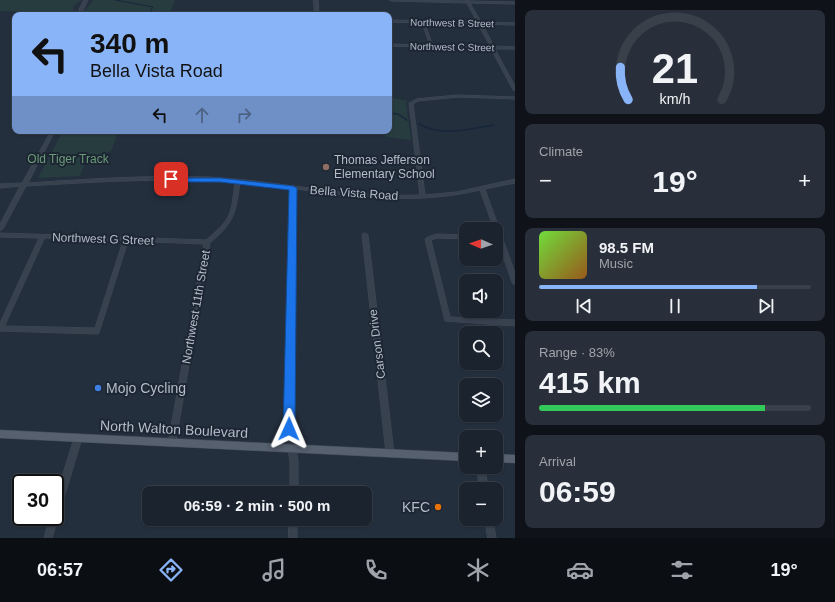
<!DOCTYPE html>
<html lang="en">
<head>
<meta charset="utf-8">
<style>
	:root { --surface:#1b232e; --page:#282f3a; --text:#f1f3f6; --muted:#a0a4aa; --line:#39404a; --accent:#8ab4f8 }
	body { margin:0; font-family:Helvetica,sans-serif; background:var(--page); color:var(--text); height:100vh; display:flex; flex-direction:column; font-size:15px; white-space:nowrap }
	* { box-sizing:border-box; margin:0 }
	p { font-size:13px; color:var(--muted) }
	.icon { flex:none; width:22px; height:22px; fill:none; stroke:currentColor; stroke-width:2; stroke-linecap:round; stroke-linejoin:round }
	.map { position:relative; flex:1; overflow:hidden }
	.details { display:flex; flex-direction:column; gap:10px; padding:10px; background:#0f1319; width:320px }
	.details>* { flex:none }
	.guide { position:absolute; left:12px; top:12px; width:380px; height:122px; border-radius:8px; box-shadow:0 1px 3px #0004,0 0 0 1px var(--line); background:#8ab4f8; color:#111; overflow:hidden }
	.needle { width:26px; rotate:272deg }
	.controls { position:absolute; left:459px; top:222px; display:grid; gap:8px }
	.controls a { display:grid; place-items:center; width:44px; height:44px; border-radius:8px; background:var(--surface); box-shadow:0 1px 3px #0004,0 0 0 1px var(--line); font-size:20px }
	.speed { position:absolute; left:12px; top:474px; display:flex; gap:8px; font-size:20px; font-weight:700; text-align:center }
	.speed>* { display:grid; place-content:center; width:52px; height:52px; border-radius:50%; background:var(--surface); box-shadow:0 1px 3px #0004,0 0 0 1px var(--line); line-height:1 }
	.speed .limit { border:2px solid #111; border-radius:6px; background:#fff; color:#111 }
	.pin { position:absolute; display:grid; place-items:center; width:34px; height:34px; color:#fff; margin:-17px; border-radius:8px; box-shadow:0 2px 6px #0006 }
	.me { position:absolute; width:44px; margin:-22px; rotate:1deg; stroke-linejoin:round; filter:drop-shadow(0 0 3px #0008) }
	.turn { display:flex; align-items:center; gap:14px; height:84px; padding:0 12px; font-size:18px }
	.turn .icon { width:52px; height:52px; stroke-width:2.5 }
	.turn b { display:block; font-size:28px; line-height:34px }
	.lanes { display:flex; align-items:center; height:38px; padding:0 12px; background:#0003; justify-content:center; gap:20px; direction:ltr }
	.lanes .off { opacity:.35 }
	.big { font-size:30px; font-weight:700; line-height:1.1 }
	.details .card { flex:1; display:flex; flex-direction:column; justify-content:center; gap:6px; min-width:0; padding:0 14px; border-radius:8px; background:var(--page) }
	.details .dial { align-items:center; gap:0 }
	.dial svg { height:104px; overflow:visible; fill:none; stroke:var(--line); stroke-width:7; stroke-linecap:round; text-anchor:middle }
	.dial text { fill:var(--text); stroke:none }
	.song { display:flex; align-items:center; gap:12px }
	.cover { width:48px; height:48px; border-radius:6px; background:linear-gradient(135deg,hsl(100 70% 55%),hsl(30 70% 35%)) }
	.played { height:4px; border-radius:2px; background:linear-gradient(90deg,var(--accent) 80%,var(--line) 80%) }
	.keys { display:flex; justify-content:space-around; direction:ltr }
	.heat { display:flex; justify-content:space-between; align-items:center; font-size:22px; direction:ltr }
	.charge { height:6px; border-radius:3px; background:linear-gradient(90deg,#34c759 83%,var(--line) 0) }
	.trip { position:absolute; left:142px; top:486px; width:230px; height:40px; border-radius:8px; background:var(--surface); box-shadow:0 1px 3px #0004,0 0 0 1px var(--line); font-weight:700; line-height:40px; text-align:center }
	.dock { display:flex; height:64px; justify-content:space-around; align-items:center; background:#0b0e12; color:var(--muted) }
	.dock .icon { width:28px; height:28px }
	.dock .on { color:var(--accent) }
	.dock b { font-size:18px; color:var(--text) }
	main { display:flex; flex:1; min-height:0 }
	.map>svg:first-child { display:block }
	.green { fill:#263c3f }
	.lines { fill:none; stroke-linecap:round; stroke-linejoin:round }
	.stream-far1 { stroke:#17263c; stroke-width:1 }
	.stream { stroke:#17263c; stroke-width:1.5 }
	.minor-casing { stroke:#414a57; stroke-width:1 }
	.major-casing { stroke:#414a57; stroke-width:1 }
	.minor { fill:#38414e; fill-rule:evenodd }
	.major { fill:#56606e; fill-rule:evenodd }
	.route { fill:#1a73e8; stroke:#114b97 }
	.education-dot { fill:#8d6e63; stroke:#1d2633; stroke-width:1.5 }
	.shop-dot { fill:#3f7fe0; stroke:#1d2633; stroke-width:1.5 }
	.food-dot { fill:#e8710a; stroke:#1d2633; stroke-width:1.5 }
	.labels { text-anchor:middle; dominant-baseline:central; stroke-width:4; stroke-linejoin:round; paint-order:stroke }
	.far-street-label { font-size:10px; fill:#b4bcc9; stroke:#1d2633 }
	.park-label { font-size:12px; fill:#6b9a76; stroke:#1d2633 }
	.poi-label { font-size:12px; fill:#b4bcc9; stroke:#1d2633; text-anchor:start }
	.street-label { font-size:12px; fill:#b4bcc9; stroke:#1d2633 }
	.near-poi-label { font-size:14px; fill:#b4bcc9; stroke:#1d2633; text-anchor:start }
	.near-street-label { font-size:14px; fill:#b4bcc9; stroke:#1d2633 }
</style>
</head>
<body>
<main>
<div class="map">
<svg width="515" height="538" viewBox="0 0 515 538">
	<rect width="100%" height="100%" fill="#242f3e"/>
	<!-- green -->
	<g class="green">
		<polygon points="0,0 82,0 73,6 74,15 55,15 57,12 0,11"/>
		<polygon points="93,0 175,0 169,15 173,15 86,15 85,11"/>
		<polygon points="392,88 390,95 392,98 408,101 406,103 411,140 387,137 376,131 389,131 389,89"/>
		<polygon points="63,131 119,131 111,151 87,159 80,176 38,178"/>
	</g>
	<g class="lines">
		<!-- stream-far1 -->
		<polyline class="stream-far1" points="115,0 153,7 148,15"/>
		<!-- stream -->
		<g class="stream">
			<polyline points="389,113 398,114 407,120"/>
			<path d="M419,124C441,137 470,129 494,125"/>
		</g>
		<defs>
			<g id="minor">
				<polygon points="84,0 88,0 81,15 77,15"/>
				<polygon points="314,0 318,0 319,15 315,15"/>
				<path d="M390,0L466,1L465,0H469V1L515,2V4L470,3L481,22L515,23V25L482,24L494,46L515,47V49H495L515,86V91L513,90L491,49L389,46V44L430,45L422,23L389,22V20L477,22L467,3L392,1ZM425,23L478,24L490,46L433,45Z"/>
				<path d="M458,95L515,97V99L458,97L418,101L413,104L425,195L457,192L515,179V183L485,189L515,273V284H513L512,282L496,236V229H494L480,190C418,205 358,197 296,189L293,429L298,462V493H290V462L285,429L290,189L240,183C235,215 235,221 210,243L175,446L172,447L169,446L168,443L204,244L128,241L99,333L97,334L0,331V323L39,238L0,237V233L206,240C214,233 223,226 228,217C233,207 233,194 235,183C166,177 96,182 26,186L3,229L0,231V224L20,186L0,188V184L22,183L51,131H55L28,183C88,179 149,175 209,177C280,181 349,198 420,195L409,103L417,99ZM45,238L123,241L95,328L5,326Z"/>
				<polygon points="365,233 368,235 394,453 393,456 390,457 387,456 386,453 362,235"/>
				<polygon points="437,234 466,235 466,239 437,238 431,240 450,317 515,320 515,326 445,321 425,239 426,238"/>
				<polygon points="78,434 81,435 82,438 52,538 44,538 50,517 55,517 55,500 74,438 75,435"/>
				<polygon points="477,467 485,467 488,489 480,489"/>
				<rect x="289" y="519" width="8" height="19"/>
				<polygon points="485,519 493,519 496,538 488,538"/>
			</g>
			<g id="major">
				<polygon points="0,430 466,453 466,461 0,438"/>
				<polygon points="496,454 515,455 515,463 496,462"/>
			</g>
		</defs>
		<!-- minor casing -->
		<use href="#minor" class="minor-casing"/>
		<!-- major casing -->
		<use href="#major" class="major-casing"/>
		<!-- minor -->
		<use href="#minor" class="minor"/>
		<!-- major -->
		<use href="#major" class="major"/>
	</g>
	<!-- route -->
	<polygon class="route" points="169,178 220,178 293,186 297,188 295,429 293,433 289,435 285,433 283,429 289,190 220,182 171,182 169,181"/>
	<!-- markers -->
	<circle class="education-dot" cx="326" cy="167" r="4"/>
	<circle class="shop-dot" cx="98" cy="388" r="4"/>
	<circle class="food-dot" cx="438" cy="507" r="4"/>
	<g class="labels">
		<!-- far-street labels -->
		<g class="far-street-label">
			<text transform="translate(452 23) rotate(1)">Northwest B Street</text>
			<text transform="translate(452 47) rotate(1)">Northwest C Street</text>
		</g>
		<!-- park labels -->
		<g class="park-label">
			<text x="68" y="159">Old Tiger Track</text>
		</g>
		<!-- poi labels -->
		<g class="poi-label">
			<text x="334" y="160">Thomas Jefferson<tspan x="334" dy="14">Elementary School</tspan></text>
		</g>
		<!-- street labels -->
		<g class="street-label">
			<text transform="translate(354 193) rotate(4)">Bella Vista Road</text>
			<text transform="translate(103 239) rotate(2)">Northwest G Street</text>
			<text transform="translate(196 307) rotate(-80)">Northwest 11th Street</text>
			<text transform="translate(377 344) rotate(-97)">Carson Drive</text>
		</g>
		<!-- near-poi labels -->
		<g class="near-poi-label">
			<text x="106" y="388">Mojo Cycling</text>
			<text x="430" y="507" text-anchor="end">KFC</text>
		</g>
		<!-- near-street labels -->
		<g class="near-street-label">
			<text transform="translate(174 429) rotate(3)">North Walton Boulevard</text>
		</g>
	</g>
</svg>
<div class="controls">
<a><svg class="needle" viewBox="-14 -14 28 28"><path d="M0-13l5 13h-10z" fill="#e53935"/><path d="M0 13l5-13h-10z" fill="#a0a4aa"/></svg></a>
<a><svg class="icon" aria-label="sound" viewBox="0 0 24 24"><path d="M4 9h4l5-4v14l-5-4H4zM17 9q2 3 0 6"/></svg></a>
<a><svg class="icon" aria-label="search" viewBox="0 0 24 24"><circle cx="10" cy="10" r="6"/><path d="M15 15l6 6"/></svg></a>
<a><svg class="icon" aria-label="layers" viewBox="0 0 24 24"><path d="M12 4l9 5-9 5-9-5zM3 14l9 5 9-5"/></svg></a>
<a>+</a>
<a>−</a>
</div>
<div class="speed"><div class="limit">30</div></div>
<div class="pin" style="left:171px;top:179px;background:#d93025"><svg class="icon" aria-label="arrive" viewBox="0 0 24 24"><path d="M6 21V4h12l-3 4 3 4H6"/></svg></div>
<svg class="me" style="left:289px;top:429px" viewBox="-20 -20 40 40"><path d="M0-17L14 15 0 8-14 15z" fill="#1a73e8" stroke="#fff" stroke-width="4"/></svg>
<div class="trip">06:59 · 2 min · 500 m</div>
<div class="guide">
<div class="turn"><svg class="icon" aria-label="left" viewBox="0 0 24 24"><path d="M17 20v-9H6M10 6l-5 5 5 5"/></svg><div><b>340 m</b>Bella Vista Road</div></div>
<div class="lanes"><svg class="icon" aria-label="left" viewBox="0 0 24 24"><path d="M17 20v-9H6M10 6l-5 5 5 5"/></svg><svg class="icon off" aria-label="ahead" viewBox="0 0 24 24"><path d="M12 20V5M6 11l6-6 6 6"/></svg><svg class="icon off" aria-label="right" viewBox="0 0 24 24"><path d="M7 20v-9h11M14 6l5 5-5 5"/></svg></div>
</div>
</div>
<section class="details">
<div class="card dial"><svg viewBox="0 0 100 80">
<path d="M14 69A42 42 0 1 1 86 69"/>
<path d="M14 69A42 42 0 0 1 8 44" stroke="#8ab4f8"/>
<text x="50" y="56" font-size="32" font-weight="700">21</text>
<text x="50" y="72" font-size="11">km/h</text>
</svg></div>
<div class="card"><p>Climate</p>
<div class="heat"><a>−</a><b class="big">19°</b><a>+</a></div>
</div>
<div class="card">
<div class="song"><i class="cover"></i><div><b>98.5 FM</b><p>Music</p></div></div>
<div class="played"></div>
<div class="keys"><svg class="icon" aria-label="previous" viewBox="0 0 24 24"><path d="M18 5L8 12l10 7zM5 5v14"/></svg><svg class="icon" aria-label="pause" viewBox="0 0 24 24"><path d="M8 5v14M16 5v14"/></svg><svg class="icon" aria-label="next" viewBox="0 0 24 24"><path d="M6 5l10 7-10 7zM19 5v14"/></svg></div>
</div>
<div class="card"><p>Range · 83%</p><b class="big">415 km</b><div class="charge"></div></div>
<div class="card"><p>Arrival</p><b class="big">06:59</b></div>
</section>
</main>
<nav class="dock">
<b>06:57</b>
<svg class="icon on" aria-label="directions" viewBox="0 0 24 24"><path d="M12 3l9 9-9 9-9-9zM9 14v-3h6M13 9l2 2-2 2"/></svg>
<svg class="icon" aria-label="music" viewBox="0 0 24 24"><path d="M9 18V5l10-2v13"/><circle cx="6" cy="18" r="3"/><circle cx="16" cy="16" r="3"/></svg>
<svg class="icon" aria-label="phone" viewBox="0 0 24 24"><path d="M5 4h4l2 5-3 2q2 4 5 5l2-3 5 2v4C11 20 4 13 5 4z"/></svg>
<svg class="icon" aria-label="climate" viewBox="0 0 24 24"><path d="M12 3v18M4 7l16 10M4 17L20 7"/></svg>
<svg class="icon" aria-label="car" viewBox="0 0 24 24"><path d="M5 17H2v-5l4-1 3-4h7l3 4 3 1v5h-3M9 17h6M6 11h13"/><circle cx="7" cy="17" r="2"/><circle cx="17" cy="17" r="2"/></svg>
<svg class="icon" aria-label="filters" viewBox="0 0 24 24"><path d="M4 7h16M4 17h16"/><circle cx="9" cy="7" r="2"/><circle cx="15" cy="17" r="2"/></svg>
<b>19°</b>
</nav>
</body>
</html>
